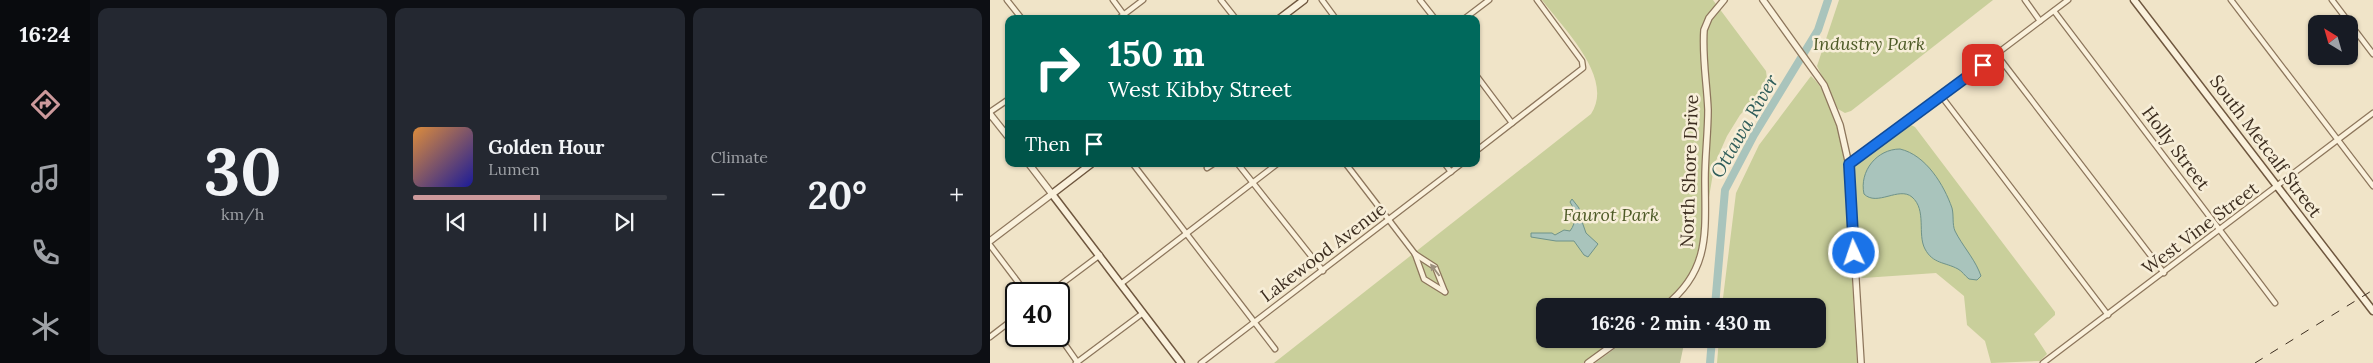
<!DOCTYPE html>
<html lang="en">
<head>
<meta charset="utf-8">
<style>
	:root { --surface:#171b24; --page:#242831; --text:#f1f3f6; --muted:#9ea1a6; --line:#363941; --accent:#cc999b }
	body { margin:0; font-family:Lora,serif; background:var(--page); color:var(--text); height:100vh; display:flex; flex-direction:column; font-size:19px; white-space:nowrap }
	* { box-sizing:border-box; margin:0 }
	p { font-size:16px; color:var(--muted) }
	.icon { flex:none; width:28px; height:28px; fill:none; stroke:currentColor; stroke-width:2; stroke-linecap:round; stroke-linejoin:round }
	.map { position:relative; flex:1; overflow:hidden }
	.panel { display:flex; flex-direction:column; gap:8px; padding:8px; background:#0d0f14; width:900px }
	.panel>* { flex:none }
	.hud { position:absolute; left:15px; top:15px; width:475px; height:152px; border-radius:10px; box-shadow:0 1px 4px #0004; background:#00695c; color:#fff; overflow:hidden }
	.needle { width:32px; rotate:323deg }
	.tools { position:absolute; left:1318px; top:15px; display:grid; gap:10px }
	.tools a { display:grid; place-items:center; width:50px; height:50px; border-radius:10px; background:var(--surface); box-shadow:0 1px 4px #0004; font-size:25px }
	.speed { position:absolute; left:15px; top:282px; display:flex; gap:10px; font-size:25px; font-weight:700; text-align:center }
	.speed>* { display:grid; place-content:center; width:65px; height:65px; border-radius:50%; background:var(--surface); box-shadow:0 1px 4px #0004; line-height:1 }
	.speed .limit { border:2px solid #111; border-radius:8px; background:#fff; color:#111 }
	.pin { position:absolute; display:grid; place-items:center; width:42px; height:42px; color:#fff; margin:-21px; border-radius:10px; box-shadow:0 2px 8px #0006 }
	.me { position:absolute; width:55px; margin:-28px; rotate:357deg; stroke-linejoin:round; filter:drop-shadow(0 0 4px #0008) }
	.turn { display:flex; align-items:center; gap:18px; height:105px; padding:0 20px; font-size:22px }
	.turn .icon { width:65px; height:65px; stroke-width:2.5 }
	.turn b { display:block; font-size:35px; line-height:42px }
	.then { display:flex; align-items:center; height:48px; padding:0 20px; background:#0003; gap:10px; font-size:19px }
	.big { font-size:38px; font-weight:700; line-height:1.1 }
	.panel .widget { flex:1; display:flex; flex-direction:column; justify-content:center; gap:8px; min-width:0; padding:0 18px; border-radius:10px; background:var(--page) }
	.panel .dial { align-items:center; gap:0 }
	.dial b { font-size:65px; line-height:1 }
	.song { display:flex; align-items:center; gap:15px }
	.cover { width:60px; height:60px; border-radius:8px; background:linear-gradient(135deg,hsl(30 70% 55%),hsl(240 70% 35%)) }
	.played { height:5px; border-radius:2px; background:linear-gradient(90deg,var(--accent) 50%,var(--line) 50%) }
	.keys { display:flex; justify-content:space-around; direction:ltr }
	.heat { display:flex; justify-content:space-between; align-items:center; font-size:28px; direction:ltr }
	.panel .tiles { flex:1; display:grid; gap:8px; grid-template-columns:repeat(3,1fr) }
	.trip { position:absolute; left:546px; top:298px; width:290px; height:50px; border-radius:10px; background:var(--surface); box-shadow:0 1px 4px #0004; font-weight:700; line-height:50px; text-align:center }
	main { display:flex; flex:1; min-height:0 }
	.tab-bar { display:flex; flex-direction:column; width:90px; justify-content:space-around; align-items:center; background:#090b0e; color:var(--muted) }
	.tab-bar .icon { width:35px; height:35px }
	.tab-bar .selected { color:var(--accent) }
	.tab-bar b { font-size:22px; color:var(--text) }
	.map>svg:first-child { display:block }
	.green { fill:#c9cf9b }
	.cemetery { fill:#bfc49a }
	.water { fill:#a9c4bc; stroke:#6f938a }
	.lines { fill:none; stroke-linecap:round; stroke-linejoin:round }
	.river { stroke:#a9c4bc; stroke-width:8 }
	.minor-casing { stroke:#8d765c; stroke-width:7 }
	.tertiary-casing { stroke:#8d765c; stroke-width:8 }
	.secondary-casing { stroke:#6f573f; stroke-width:9 }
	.minor { stroke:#faf1dc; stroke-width:4.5 }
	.tertiary { stroke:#faf1dc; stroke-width:5.5 }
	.secondary { stroke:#faf1dc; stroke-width:6 }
	.rail { stroke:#3d2e20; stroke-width:1; stroke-dasharray:9 9; stroke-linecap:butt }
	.oneway { fill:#9c907e }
	.route-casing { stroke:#114b97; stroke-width:12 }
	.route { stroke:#1a73e8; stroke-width:9 }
	.labels { text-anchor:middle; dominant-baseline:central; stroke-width:5; stroke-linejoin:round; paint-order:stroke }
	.park-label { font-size:18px; font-style:italic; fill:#4d5a26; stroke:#f7eed8 }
	.street-label { font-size:18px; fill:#3d2e20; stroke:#f7eed8 }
	.water-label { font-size:19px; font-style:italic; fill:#2f5d5a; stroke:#f7eed8 }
</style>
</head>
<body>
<main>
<nav class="tab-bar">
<b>16:24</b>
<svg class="icon selected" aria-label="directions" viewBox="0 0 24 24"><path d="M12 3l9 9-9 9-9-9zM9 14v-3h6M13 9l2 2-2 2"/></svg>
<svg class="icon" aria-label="music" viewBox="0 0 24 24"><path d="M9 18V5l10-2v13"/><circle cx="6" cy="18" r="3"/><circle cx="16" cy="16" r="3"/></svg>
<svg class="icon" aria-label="phone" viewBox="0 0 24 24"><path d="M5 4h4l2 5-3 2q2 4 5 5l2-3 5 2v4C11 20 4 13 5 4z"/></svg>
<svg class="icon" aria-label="climate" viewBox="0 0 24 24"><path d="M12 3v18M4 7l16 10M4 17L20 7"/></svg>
</nav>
<section class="panel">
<div class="tiles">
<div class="widget dial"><b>30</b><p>km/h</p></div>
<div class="widget">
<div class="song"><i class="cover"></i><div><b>Golden Hour</b><p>Lumen</p></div></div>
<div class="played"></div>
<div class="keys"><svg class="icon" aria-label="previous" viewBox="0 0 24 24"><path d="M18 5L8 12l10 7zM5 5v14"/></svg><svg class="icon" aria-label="pause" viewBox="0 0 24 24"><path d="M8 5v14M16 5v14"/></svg><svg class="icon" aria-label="next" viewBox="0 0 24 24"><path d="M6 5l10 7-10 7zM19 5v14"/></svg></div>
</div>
<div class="widget"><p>Climate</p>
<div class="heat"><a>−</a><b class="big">20°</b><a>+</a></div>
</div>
</div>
</section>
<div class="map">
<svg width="1383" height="363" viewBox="0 0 1383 363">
	<rect width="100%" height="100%" fill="#f0e4c8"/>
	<!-- green -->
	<g class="green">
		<path d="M552,0H723L776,71L777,79L775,88L750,115L737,136L725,163C719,193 712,255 697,279C690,291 680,298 669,306H555V339H625L593,363H284L601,114C625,78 573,28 552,0Z"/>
		<polygon points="849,0 1003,0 861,111 855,113 848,109 827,66"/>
		<path d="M821,76C843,96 849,136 855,163L867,363H727L729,339H828V306H732L746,193L769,145Z"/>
		<polygon points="921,125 925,127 1065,312 1065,315 1044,334 1057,354 1050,361 1001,363 995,341 977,325 974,296 946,273 873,278 868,276 862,172 865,166"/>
	</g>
	<!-- cemetery -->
	<polygon class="cemetery" points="638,339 695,339 690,363 605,363"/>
	<!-- water -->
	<g class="water">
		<path d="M910,149C936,155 954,185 962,208C964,216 962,224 965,231C972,245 983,257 989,271L991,276L987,280L979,279C975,276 972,271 968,269C955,262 943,264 935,249C927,234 937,210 922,197C909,186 887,207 874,194C869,171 887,149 910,149Z"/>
		<path d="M582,199L589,208L590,216L596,233L608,244L598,257L594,255L584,241H566L541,237V233H562L565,235L574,230L580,231C587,222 586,211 580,202Z"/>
	</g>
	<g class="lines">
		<!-- river -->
		<g class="river">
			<polyline points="725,306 735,190 764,135 828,30 838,0"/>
			<polyline points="720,363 722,339"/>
		</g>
		<defs>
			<g id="minor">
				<polyline points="17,0 32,19"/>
				<polyline points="123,0 137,19"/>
				<polyline points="231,0 246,19"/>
				<polyline points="332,0 346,19"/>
				<polyline points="430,0 445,19"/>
				<polyline points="1035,0 1050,21"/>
				<polyline points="1241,0 1383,186"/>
				<polyline points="1342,0 1383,54"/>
				<polyline points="1064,11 1285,303"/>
				<polyline points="128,19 153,0"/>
				<polyline points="474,19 499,0"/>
				<polyline points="1007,55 1174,273"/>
				<polyline points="486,75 522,123"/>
				<polyline points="952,97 1118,315"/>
				<polyline points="0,112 19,99"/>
				<polyline points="486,151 593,68 592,61 547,0"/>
				<polyline points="143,164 285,349"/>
				<polyline points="248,164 333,271"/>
				<polyline points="356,164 425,254 434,279 455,292"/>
				<polyline points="455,164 461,172"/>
				<polyline points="859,165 1078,0"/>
				<polyline points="217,168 223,164"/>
				<polyline points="0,245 37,294"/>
				<polyline points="425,254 445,267 455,292"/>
				<polyline points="132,283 287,164"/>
				<polyline points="58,294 110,255"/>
				<polyline points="69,336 88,363"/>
				<polyline points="0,337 26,317"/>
				<polyline points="86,363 153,313"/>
				<polyline points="211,363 471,164"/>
				<polyline points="1053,363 1383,113"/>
			</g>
			<g id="tertiary">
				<polyline points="773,0 834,85 850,125 859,165 871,363"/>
				<polyline points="0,114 19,138"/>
				<polyline points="0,241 62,194 39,164"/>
				<path d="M675,306C721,270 715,231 715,179C715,156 718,133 718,110C717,84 712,57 714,30L719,18L734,0"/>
				<polyline points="598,363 631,339"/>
			</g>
			<g id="secondary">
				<polyline points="1144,0 1383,311"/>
				<polyline points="289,19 314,0"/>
				<polyline points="101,164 62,194 191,363"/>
			</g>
		</defs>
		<!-- minor casing -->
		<use href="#minor" class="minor-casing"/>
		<!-- tertiary casing -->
		<use href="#tertiary" class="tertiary-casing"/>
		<!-- secondary casing -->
		<use href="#secondary" class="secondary-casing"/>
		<!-- minor -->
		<use href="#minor" class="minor"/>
		<!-- tertiary -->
		<use href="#tertiary" class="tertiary"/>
		<!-- secondary -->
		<use href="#secondary" class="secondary"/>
		<!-- rail -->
		<polyline class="rail" points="1265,363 1383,290"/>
	</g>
	<!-- one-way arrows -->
	<defs><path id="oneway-solid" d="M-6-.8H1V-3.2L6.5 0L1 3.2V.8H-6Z" transform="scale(1.25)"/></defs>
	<use class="oneway" href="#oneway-solid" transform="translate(445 270) rotate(-127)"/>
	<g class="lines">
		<defs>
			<polyline id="route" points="864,253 859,164 993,65"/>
		</defs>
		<!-- route casing -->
		<use href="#route" class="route-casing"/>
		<!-- route -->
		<use href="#route" class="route"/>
	</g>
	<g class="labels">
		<!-- park labels -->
		<g class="park-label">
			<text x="879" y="43">Industry Park</text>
			<text x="621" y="214">Faurot Park</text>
		</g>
		<!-- street labels -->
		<g class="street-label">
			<text transform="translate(1276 146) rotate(53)">South Metcalf Street</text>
			<text transform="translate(1186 148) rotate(53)">Holly Street</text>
			<text transform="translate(699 171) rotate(-88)">North Shore Drive</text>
			<text transform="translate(1210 228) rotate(-37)">West Vine Street</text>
			<text transform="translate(333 252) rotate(-37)">Lakewood Avenue</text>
		</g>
		<!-- water labels -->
		<g class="water-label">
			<text transform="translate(754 126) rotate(-60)">Ottawa River</text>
		</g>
	</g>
</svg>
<div class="tools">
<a><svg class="needle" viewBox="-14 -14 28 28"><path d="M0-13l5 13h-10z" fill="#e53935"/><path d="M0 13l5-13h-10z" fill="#9ea1a6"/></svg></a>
</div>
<div class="speed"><div class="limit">40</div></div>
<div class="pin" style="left:993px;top:65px;background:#d93025"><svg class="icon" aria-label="arrive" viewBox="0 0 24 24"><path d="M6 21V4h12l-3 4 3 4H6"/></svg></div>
<svg class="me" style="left:864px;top:253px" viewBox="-20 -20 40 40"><circle r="17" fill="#1a73e8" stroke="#fff" stroke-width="3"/><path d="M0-11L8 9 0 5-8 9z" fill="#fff"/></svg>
<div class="trip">16:26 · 2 min · 430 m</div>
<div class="hud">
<div class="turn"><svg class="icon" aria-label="right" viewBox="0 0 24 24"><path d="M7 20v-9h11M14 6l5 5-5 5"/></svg><div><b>150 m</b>West Kibby Street</div></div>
<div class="then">Then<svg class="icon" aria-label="arrive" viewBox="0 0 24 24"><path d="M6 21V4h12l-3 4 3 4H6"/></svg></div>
</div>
</div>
</main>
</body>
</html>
